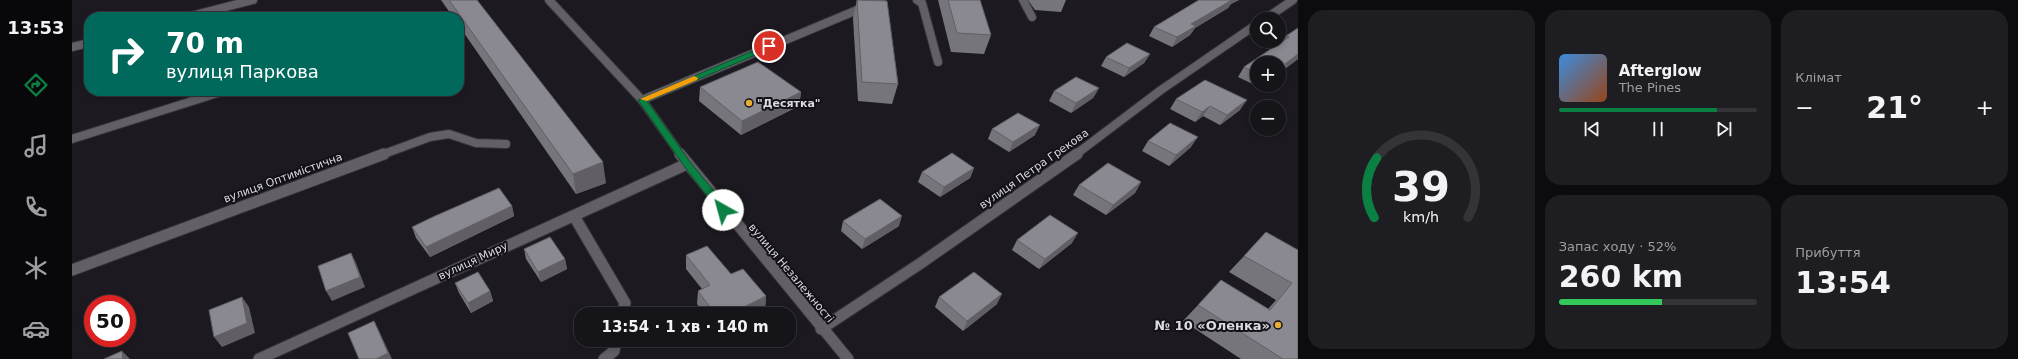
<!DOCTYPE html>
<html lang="uk">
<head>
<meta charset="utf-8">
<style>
	:root { --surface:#151418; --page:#1e1d21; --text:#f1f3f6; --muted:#9d9ea2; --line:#343337; --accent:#0b8043 }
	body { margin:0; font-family:"DejaVu Sans",sans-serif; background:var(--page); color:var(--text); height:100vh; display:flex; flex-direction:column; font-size:15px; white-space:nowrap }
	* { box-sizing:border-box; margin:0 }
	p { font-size:13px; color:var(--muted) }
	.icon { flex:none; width:22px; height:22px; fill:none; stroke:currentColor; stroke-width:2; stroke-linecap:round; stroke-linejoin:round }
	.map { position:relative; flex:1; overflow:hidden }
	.panel { display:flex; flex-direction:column; gap:10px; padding:10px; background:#0c0b0d; width:720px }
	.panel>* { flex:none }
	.top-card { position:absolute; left:12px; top:12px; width:380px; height:84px; border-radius:16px; box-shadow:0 2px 6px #0003,0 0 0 1px var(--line); background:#00695c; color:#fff; overflow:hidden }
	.tools { position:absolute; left:1178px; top:12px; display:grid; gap:8px }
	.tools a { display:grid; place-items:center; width:36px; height:36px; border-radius:50%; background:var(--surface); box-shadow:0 2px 6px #0003,0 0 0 1px var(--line); font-size:20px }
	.speed { position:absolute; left:12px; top:295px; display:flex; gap:8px; font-size:20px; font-weight:700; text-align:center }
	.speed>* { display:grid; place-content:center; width:52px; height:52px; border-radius:50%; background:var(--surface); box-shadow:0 2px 6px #0003,0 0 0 1px var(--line); line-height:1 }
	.speed .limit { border:6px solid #d22; background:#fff; color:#111 }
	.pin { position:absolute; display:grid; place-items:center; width:34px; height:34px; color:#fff; margin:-17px; border:2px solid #fff; border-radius:50%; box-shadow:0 1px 4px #0007 }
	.me { position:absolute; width:44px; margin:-22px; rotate:322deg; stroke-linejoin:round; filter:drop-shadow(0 0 3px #0008) }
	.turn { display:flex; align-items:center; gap:14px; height:84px; padding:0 16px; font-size:18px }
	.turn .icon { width:52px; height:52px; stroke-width:2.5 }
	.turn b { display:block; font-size:28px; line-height:34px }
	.big { font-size:30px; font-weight:600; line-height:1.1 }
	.panel .tile { flex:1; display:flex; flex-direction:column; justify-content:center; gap:6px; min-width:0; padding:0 14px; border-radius:16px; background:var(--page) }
	.panel .dial { align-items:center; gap:0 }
	.dial svg { height:104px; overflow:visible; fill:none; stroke:var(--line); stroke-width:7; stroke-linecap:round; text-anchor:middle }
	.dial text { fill:var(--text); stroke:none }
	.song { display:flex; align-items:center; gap:12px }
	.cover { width:48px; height:48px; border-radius:6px; background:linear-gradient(135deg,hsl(210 70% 55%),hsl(20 70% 35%)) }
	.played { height:4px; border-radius:2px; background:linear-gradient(90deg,var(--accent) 80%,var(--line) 80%) }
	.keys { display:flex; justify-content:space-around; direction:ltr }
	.heat { display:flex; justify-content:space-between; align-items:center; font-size:22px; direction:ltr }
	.charge { height:6px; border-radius:3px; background:linear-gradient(90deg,#34c759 52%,var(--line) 0) }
	.panel .tiles { flex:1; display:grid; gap:10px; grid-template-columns:repeat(3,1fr) }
	.tile:first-child { grid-row:span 2 }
	.trip { position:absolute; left:502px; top:307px; width:222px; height:40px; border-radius:16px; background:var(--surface); box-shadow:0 2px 6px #0003,0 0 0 1px var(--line); font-weight:600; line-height:40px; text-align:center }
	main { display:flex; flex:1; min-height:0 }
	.dock { display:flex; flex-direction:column; width:72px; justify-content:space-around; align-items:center; background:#08080a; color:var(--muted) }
	.dock .icon { width:28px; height:28px }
	.dock .selected { color:var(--accent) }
	.dock b { font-size:18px; color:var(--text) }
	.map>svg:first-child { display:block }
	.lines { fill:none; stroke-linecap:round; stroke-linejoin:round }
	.street-far1-casing { stroke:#353439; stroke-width:10 }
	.street-casing { stroke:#353439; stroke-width:13 }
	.secondary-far1-casing { stroke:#353439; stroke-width:10 }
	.secondary-casing { stroke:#353439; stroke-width:13 }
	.street-far1 { stroke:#625f67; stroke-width:8 }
	.street { stroke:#625f67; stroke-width:11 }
	.secondary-far1 { stroke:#625f67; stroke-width:8 }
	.secondary { stroke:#625f67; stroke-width:11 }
	.wall { fill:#77757c }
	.shaded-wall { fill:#615f65 }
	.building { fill:#8a8890; stroke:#615f65 }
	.route { fill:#0b8043; stroke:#07532c }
	.slow { fill:#f59e0b }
	.poi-dot { fill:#e7ac37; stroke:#131117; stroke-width:1.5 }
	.labels { text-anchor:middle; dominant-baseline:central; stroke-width:4; stroke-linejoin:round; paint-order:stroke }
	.poi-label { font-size:11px; font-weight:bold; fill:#dcdbe0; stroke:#131117; text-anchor:start }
	.street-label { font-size:11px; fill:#dcdbe0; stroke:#131117 }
	.near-poi-label { font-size:13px; font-weight:bold; fill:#dcdbe0; stroke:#131117; text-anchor:end }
</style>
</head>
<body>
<main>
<nav class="dock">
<b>13:53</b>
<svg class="icon selected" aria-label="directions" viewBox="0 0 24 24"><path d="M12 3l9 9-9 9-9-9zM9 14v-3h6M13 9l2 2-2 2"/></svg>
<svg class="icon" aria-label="music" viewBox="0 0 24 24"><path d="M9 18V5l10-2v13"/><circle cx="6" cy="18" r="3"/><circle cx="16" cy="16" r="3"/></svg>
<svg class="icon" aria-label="phone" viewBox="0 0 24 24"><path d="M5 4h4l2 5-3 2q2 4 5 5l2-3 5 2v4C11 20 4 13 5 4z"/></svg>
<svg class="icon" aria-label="climate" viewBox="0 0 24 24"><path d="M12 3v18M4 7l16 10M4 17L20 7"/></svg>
<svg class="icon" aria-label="car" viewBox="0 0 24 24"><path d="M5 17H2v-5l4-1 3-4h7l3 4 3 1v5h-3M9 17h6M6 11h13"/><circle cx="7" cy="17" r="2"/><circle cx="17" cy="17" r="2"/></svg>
</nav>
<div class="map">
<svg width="1226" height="359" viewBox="0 0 1226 359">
	<rect width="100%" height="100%" fill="#1c1a20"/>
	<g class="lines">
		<defs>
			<g id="street-far1">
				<polyline points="845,0 850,3 866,62"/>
				<polyline points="951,0 960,17"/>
				<polyline points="115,17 181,0"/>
				<polyline points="1193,19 1221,0"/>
				<polyline points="0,47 17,43"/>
				<polyline points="0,139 152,91"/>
				<polyline points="309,155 358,137 377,134 404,143 434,144"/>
				<polyline points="1003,155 1089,90 1185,24"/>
			</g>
			<g id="street">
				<polyline points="502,216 553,303 550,314"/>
				<polyline points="0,270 312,154"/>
				<polyline points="749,329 849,263 1005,154"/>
				<polyline points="532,359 542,351 544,340"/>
			</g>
			<g id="secondary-far1">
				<polyline points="477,0 570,100 609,155"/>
				<polyline points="570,100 809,0"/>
			</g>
			<g id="secondary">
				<polyline points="608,154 776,359"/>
				<polyline points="187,359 615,164"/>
			</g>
		</defs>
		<!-- street-far1 casing -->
		<use href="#street-far1" class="street-far1-casing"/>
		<!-- street casing -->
		<use href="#street" class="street-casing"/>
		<!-- secondary-far1 casing -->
		<use href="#secondary-far1" class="secondary-far1-casing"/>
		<!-- secondary casing -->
		<use href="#secondary" class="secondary-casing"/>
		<!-- street-far1 -->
		<use href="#street-far1" class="street-far1"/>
		<!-- street -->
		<use href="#street" class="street"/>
		<!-- secondary-far1 -->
		<use href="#secondary-far1" class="secondary-far1"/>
		<!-- secondary -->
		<use href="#secondary" class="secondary"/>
	</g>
	<!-- wall -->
	<g class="wall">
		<polygon points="369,0 405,0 534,183 504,194 387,26 387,17 381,17"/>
		<polygon points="785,0 826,84 820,104 786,101 781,18"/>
		<polygon points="866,0 908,0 919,35 912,54 879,52"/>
		<polygon points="956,0 994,0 989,12 963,10"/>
		<polygon points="1127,0 1167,0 1159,4 1156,8 1123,28 1118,35 1100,47 1077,36 1082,27"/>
		<polygon points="1226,28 1226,59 1214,68 1209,75 1185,63 1185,85 1194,85 1189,88 1166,77 1172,67 1209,42 1214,36"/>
		<polygon points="1078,54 1072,63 1052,77 1029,66 1034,57"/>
		<polygon points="628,87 729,92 727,106 669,135 627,101"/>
		<polygon points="1027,88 1021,98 999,113 977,101 982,91"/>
		<polygon points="1104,99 1168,110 1148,125 1131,116 1123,122 1098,109"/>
		<polygon points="920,129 963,135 937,152 916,139"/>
		<polygon points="1076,141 1119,147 1097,166 1070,151"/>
		<polygon points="902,168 898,178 868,197 846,182 850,172"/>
		<polygon points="1069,182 1063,193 1034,215 1001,195 1007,185"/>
		<polygon points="440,206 442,216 358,257 344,238 340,227"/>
		<polygon points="771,221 827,226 790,249 769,231"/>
		<polygon points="945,240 1000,243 967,269 940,250"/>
		<polygon points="452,249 493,259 495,269 469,282 454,259"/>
		<polygon points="1226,250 1226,359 1169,359 1111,321 1126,305 1196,309 1204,300 1157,272 1172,256"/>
		<polygon points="614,255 659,274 694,296 693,309 684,314 632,314 625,304 626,291 630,289 614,269"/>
		<polygon points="383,283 418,291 421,301 399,313 387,293"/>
		<polygon points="867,297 925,304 891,331 863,307"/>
	</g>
	<!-- shaded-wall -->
	<g class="shaded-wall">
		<polygon points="1158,0 1167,0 1159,4 1156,8 1123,28 1118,35 1100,47 1105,37 1119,24"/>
		<polygon points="1078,54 1072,63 1052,77 1057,68"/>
		<polygon points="1226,54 1226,59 1214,68 1209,75 1207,76 1207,71 1213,64"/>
		<polygon points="1027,88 1021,98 999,113 1004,103"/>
		<polygon points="729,92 727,106 669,135 670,121"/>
		<polygon points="1175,100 1168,110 1148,125 1155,115"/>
		<polygon points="1138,106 1131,116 1123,122 1130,112"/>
		<polygon points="968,125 963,135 937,152 941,142"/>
		<polygon points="1126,137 1119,147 1097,166 1104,155"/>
		<polygon points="531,162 534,183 504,194 501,174"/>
		<polygon points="902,168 898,178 868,197 872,187"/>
		<polygon points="1069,182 1063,193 1034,215 1041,205"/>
		<polygon points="440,206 442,216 358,257 354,247"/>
		<polygon points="830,216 827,226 790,249 793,239"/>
		<polygon points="1006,233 1000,243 967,269 973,259"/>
		<polygon points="279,253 284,263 293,287 260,301 254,291"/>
		<polygon points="493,259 495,269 469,282 466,272"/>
		<polygon points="418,291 421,301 399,313 396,303"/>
		<polygon points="930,294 925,304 891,331 895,321"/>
		<polygon points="694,296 693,309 684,314 658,314"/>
		<polygon points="170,297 177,307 183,333 150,347 142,337"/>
		<polygon points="302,321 307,331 320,359 304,359"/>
		<polygon points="50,351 58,359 51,359"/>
	</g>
	<!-- building -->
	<g class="building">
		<polygon points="377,0 405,0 531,162 501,174"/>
		<polygon points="785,0 815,1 826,84 790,82"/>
		<polygon points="876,0 908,0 919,35 885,33"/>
		<polygon points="1127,0 1160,0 1119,24 1124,26 1105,37 1082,27"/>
		<polygon points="1226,28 1226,54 1213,64 1216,65 1207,71 1207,63 1185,63 1185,73 1172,67 1217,37 1214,36"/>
		<polygon points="1055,43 1078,54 1057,68 1034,57"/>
		<polygon points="686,62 729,92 670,121 628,87"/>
		<polygon points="1004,77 1027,88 1004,103 982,91"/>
		<polygon points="1133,80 1175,100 1155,115 1138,106 1130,112 1104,99"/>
		<polygon points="946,113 968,125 941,142 920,129"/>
		<polygon points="1098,123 1126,137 1104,155 1076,141"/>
		<polygon points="880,153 902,168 872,187 850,172"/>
		<polygon points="1036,163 1069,182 1041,205 1007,185"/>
		<polygon points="427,188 440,206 354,247 340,227 363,216"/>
		<polygon points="808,199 830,216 793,239 771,221"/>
		<polygon points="978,215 1006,233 973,259 945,240"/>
		<polygon points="1194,232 1226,250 1226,359 1211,359 1126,305 1149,280 1198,310 1220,283 1172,256"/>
		<polygon points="478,237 493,259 466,272 452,249"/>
		<polygon points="635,246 659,274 671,269 694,296 658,314 643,314 626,291 638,285 614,255"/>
		<polygon points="279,253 288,277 254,291 246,266"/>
		<polygon points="406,272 418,291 396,303 383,283"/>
		<polygon points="902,272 930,294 895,321 867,297"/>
		<polygon points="170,297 175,323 142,337 137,310"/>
		<polygon points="302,321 316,353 304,359 287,359 276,333"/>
		<polygon points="50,351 51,359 32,359"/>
	</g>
	<!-- route -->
	<polygon class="route" points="697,44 700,45 700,48 575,101 618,162 655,207 655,212 648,212 612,166 566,100"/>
	<!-- slow -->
	<polygon class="slow" points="622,76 626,78 625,80 575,101 568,99"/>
	<!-- markers -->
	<g class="poi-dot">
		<circle cx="677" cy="103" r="4"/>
		<circle cx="1206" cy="325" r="4"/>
	</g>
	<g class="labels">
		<!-- poi labels -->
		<g class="poi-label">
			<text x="685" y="103">"Десятка"</text>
		</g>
		<!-- street labels -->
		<g class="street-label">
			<text transform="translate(962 169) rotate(-35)">вулиця Петра Грекова</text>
			<text transform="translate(211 178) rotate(-20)">вулиця Оптимістична</text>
			<text transform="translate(401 261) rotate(-25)">вулиця Миру</text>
			<text transform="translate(719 273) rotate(50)">вулиця Незалежності</text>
		</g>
		<!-- near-poi labels -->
		<g class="near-poi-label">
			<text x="1198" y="325">№ 10 «Оленка»</text>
		</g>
	</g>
</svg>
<div class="tools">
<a><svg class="icon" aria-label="search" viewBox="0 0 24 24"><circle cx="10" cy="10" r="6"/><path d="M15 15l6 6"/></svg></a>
<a>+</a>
<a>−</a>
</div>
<div class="speed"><div class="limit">50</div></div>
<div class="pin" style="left:697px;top:46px;background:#d93025"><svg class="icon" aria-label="arrive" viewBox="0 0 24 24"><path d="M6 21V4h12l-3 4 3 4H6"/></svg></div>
<svg class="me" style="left:651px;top:210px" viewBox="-20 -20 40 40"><circle r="19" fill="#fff"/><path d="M0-13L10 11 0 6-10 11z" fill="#0b8043"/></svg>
<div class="trip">13:54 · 1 хв · 140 m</div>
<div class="top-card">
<div class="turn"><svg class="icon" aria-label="right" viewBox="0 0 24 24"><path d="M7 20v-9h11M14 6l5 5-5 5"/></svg><div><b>70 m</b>вулиця Паркова</div></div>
</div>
</div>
<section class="panel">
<div class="tiles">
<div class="tile dial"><svg viewBox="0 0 100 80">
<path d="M14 69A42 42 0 1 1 86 69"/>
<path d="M14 69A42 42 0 0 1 16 23" stroke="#0b8043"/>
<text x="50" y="56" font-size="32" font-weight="700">39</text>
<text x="50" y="72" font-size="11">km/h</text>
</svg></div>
<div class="tile">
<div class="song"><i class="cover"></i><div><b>Afterglow</b><p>The Pines</p></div></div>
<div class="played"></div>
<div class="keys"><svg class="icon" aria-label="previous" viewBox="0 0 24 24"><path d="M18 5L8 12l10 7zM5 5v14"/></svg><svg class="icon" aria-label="pause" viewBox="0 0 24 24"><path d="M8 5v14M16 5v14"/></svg><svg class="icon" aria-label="next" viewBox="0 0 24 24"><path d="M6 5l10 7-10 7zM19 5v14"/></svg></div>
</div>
<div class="tile"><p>Клімат</p>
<div class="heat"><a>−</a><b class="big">21°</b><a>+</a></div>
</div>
<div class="tile"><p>Запас ходу · 52%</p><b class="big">260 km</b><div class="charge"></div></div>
<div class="tile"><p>Прибуття</p><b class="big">13:54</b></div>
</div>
</section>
</main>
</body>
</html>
